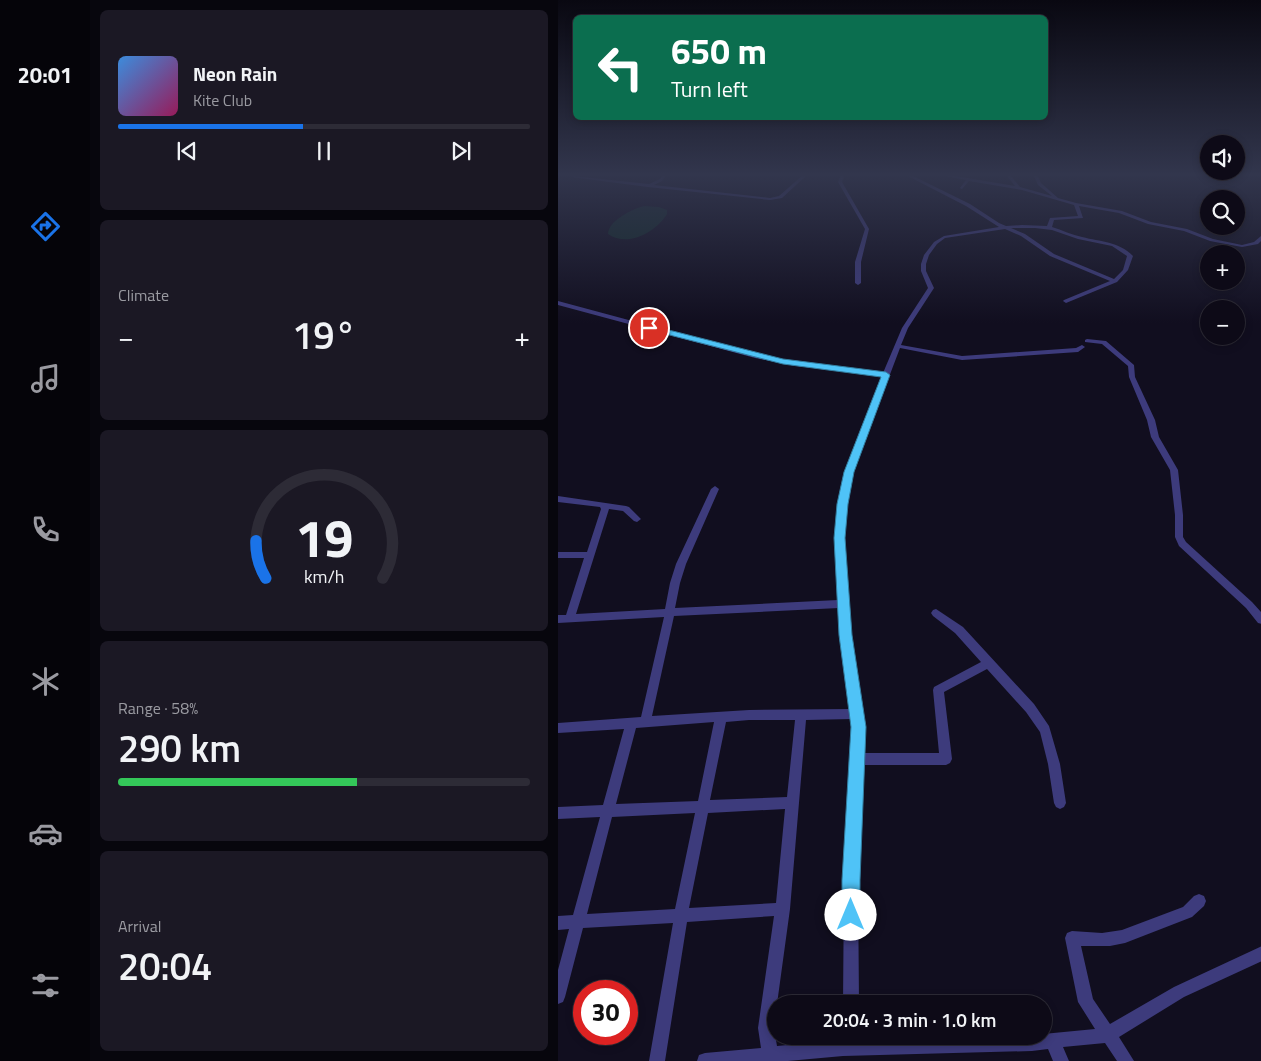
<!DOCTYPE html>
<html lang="en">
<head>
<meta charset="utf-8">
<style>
	:root { --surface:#0d0a17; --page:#1b1824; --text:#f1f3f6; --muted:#9a9aa1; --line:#2d2b36; --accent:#1a73e8 }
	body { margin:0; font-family:"Titillium Web",sans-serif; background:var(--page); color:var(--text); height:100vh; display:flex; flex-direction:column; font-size:19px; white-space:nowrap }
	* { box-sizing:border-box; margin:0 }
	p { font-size:16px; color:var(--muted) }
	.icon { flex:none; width:28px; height:28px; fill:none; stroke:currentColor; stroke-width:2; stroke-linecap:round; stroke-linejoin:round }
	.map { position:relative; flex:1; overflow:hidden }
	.side { display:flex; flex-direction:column; gap:10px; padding:10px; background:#07060d; width:468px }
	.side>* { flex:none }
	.guide { position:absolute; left:15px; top:15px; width:475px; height:105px; border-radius:8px; box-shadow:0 2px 8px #0003,0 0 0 1px var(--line); background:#0b6e4f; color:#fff; overflow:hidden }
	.controls { position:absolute; left:642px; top:135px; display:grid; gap:10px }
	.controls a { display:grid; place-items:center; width:45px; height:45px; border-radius:50%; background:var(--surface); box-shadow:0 2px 8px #0003,0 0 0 1px var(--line); font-size:25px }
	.speed { position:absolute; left:15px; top:980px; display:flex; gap:10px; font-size:25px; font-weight:700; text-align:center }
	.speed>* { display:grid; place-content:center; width:65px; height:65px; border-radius:50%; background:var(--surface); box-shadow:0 2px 8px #0003,0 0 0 1px var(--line); line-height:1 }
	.speed .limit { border:8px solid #d22; background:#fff; color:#111 }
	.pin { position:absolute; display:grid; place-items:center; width:42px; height:42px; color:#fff; margin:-21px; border:2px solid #fff; border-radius:50%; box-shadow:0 1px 5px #0007 }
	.me { position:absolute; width:55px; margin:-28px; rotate:0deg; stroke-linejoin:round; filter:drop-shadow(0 0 4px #0008) }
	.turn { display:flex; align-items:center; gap:18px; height:105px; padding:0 15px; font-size:22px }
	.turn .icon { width:65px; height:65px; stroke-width:2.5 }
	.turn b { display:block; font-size:35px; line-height:42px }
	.big { font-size:38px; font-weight:600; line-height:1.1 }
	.side .tile { flex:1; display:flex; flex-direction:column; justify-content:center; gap:8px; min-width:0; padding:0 18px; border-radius:8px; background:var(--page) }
	.side .dial { align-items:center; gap:0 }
	.dial svg { height:130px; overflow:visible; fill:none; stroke:var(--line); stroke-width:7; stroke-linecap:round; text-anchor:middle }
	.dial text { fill:var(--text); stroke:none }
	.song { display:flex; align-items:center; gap:15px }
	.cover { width:60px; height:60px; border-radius:8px; background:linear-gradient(135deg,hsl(210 70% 55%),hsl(330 70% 35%)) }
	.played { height:5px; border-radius:2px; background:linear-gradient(90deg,var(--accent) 45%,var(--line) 45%) }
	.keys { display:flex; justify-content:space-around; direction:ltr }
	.heat { display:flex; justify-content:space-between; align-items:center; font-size:28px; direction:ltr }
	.charge { height:8px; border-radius:4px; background:linear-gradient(90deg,#34c759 58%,var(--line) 0) }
	.trip { position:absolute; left:209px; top:995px; width:285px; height:50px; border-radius:25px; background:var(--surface); box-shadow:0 2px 8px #0003,0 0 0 1px var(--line); font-weight:600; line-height:50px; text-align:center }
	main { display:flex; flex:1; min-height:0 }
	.menu { display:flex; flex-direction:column; width:90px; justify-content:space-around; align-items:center; background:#050409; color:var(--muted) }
	.menu .icon { width:35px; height:35px }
	.menu .active { color:var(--accent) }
	.menu b { font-size:22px; color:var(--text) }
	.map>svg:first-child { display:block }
	.green { fill:#112928 }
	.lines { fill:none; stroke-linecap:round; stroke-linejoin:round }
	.minor { fill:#3d3b7c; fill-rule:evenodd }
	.route { fill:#4fc3f7; stroke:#337fa1 }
</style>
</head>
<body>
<main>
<nav class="menu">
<b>20:01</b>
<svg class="icon active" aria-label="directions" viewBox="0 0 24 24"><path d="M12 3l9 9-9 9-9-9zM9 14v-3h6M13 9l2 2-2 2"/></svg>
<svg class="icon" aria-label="music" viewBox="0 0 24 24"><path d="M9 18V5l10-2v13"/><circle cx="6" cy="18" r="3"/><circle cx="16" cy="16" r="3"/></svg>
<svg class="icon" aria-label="phone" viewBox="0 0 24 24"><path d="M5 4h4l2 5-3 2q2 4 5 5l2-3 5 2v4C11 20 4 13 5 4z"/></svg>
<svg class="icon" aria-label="climate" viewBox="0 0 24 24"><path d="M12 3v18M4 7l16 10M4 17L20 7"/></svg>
<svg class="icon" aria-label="car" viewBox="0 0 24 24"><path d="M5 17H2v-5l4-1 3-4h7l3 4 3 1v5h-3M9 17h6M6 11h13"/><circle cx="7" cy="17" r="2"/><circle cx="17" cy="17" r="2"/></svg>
<svg class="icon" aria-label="filters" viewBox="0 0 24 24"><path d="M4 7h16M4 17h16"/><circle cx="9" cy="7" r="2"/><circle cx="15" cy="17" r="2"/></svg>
</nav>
<section class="side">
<div class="tile">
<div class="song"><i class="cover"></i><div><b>Neon Rain</b><p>Kite Club</p></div></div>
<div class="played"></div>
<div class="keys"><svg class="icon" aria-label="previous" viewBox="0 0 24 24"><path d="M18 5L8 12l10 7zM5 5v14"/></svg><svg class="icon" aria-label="pause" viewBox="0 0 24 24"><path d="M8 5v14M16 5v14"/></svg><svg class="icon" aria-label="next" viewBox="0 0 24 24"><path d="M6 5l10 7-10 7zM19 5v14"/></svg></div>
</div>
<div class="tile"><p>Climate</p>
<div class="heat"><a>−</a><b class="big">19°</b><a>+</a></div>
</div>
<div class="tile dial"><svg viewBox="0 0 100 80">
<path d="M14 69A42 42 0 1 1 86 69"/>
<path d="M14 69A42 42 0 0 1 8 46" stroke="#1a73e8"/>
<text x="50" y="56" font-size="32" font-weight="700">19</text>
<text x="50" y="72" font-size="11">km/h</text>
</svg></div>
<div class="tile"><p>Range · 58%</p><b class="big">290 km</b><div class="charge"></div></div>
<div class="tile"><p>Arrival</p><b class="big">20:04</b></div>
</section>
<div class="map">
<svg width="704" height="1061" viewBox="0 0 704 1061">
	<rect width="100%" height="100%" fill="#110e1f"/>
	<!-- green -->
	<path class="green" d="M86,206L101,207L109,210V214C98,232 70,248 50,234C50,221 74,209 86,206Z"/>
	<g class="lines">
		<!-- minor -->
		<g class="minor">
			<polygon points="105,174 109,174 104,181 96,185 212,198 221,196 246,174 250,174 224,198 212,200 90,187 13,177 15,176 91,184 102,179"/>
			<polygon points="283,174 287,174 284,182 311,229 303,262 303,283 300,285 297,283 297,262 307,229 280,182"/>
			<path d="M346,174H351L412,204L441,223L448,226L464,225L489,226L492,218L520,216L516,205L464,190L411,181L404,189L402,188L408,180L377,174H386L457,186L449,176L450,174H454L453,176L462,187L494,196L480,185L475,174H479L483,183L500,198L518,203L564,211L593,222L629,229L655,239L684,245L696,242L704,235V240L700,244L684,247L652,241L626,231L590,224L561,213L521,206L525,218L496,220L494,227C504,230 514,235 524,237C543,242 560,241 575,256L570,270L559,282L508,303L505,301L506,300L552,281L492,256L463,236L447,229L387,238L379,244L371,255L368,264V271L376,288L350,328L343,345L404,356L518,348L524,345L527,347L520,352L404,360L342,348L295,472L289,504L286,538L292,635L307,727L305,753H381L375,690L376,687L423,662L397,633L375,616L373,613L375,610L378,609L405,627L476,704L491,726L502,764L508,803L506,807L502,809L498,807L496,803L490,764L482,732L468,712L429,669L386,692L394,759L392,763L388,765H305L300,880L301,1004H285L286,880L295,727L294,719L248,720L232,909L219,1004H218L216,1028L219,1046L286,1040V1036H302V1040L485,1036V1034L537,1029L520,1002L507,938L509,933L514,931L544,933L564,930L625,907L636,896L641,894L646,896L648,901L646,906L634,917L567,943L552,946H523L535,999L552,1024L616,987L704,946V961L626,997L561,1037L576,1061H559L547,1043L505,1047L511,1061H495L490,1049L474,1051L285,1056L230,1061H139L141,1055L147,1053L203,1048L200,1028L216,916L129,922L107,1061H91L115,923L25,928L7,997L5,1002L0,1004V970L11,929L0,930V916L15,915L42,817L0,819V807L45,805L66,729L0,733V723L83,717L106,617L0,623V615H8L26,558H0V552H29L43,509L42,507L0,502V496L68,506L71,507L83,519L79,522L76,521L65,511L51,509L18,614L107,609L112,583L118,564L153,489L157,486L161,489L128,564L122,583L117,608L280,600L278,538L281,504L287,472L324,376L238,366L197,358L0,305V301L197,354L238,362L325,373L344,328L370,288L363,271V264L366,255L376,242L386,236L441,227L408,206ZM453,228H477L494,230L520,239L554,246L569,256L565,270L556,279L496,254L467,234ZM281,608L282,635L293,709L191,710L94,716L116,616ZM191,720H237L229,797L152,800L168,722ZM156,722L140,801L58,804L78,728ZM227,809L218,903L131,908L150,813ZM137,813L117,909L29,914L54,817Z"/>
			<polygon points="529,339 548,341 576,365 577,377 597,420 601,437 620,470 625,515 625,537 628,542 694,602 704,613 704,624 700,623 688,608 621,546 617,537 617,515 612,470 593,437 589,420 571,377 570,366 544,344 527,342 527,340"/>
		</g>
	</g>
	<!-- sky -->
	<linearGradient id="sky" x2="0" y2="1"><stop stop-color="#090811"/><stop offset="0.54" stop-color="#32364d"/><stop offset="1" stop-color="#32364d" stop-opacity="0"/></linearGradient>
	<rect width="704" height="323" fill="url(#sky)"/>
	<!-- route -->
	<polygon class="route" points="91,325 225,359 328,372 332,375 296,472 290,504 287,538 294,635 308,727 302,880 302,915 299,921 293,924 287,921 284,915 284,880 293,727 281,635 276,538 279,504 286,472 323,377 225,364 88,329 88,326"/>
</svg>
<div class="controls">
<a><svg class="icon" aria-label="sound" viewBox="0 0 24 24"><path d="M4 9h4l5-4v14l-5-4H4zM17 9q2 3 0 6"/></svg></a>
<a><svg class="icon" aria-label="search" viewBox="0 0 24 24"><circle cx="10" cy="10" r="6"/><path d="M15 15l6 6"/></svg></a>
<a>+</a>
<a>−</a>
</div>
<div class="speed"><div class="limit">30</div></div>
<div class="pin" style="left:91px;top:328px;background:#d93025"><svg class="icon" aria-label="arrive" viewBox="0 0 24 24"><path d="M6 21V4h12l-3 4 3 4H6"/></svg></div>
<svg class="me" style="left:293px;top:915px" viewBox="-20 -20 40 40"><circle r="19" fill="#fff"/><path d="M0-13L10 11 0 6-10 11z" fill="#4fc3f7"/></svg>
<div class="trip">20:04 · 3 min · 1.0 km</div>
<div class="guide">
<div class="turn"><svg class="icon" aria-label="left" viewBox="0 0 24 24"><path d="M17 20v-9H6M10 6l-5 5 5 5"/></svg><div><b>650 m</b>Turn left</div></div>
</div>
</div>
</main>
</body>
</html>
